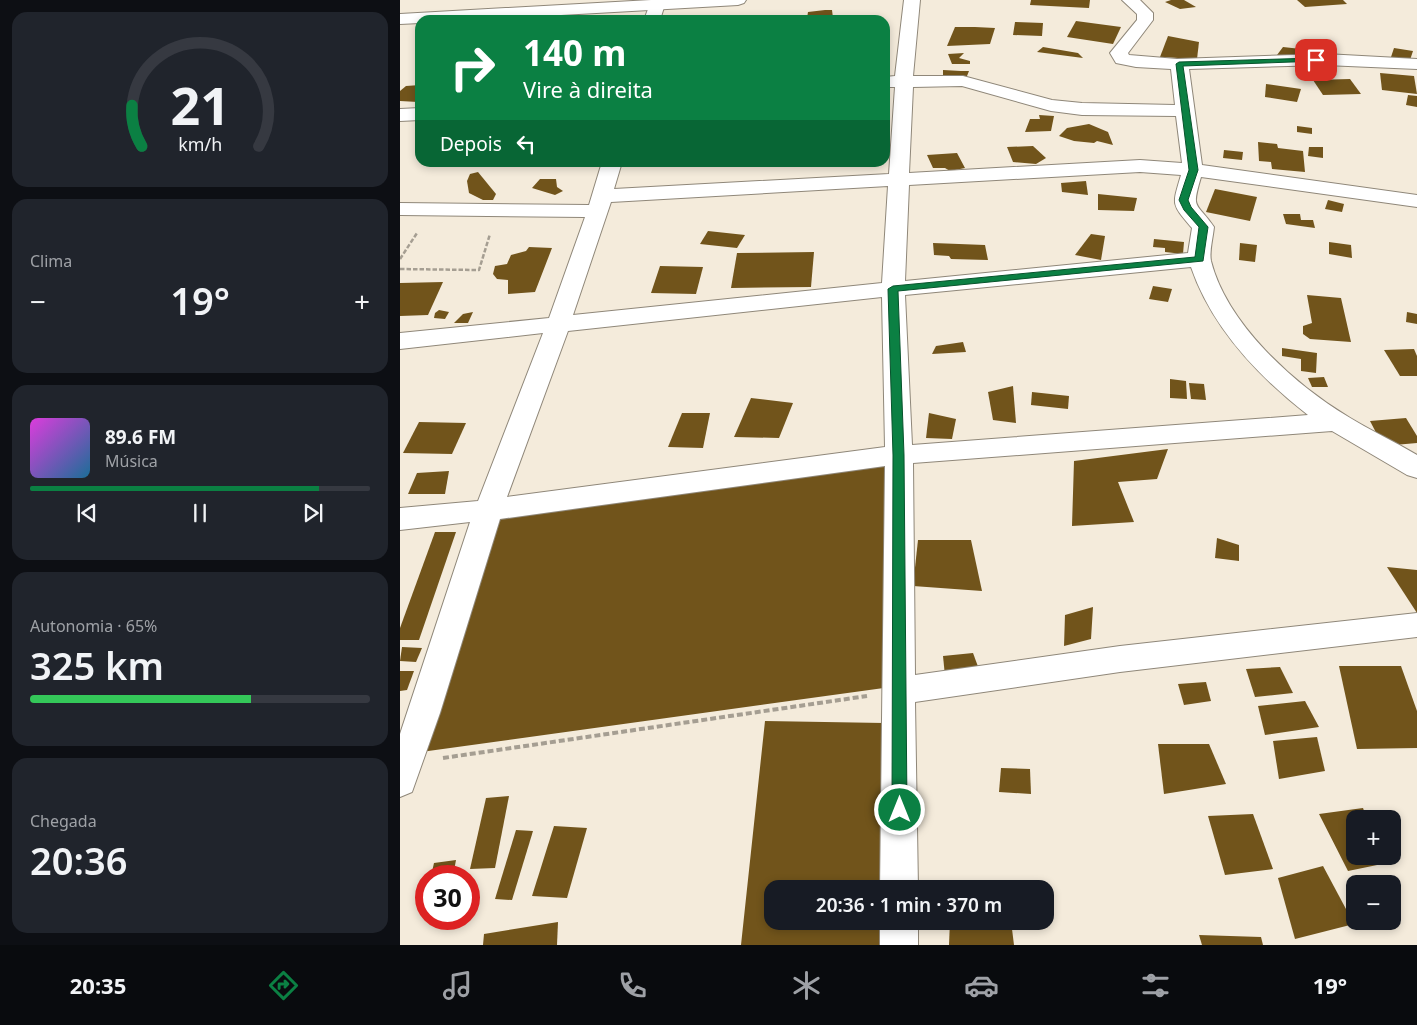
<!DOCTYPE html>
<html lang="pt">
<head>
<meta charset="utf-8">
<style>
	:root { --surface:#171b24; --page:#20242c; --text:#f1f3f6; --muted:#9ea1a6; --line:#363941; --accent:#0b8043 }
	body { margin:0; font-family:"Noto Sans",sans-serif; background:var(--page); color:var(--text); height:100vh; display:flex; flex-direction:column; font-size:19px; white-space:nowrap }
	* { box-sizing:border-box; margin:0 }
	p { font-size:16px; color:var(--muted) }
	.icon { flex:none; width:28px; height:28px; fill:none; stroke:currentColor; stroke-width:2; stroke-linecap:round; stroke-linejoin:round }
	.map { position:relative; flex:1; overflow:hidden }
	.side { display:flex; flex-direction:column; gap:12px; padding:12px; background:#0d0f14; width:400px }
	.side>* { flex:none }
	.top-card { position:absolute; left:15px; top:15px; width:475px; height:152px; border-radius:15px; box-shadow:0 2px 8px #0003; background:#0b8043; color:#fff; overflow:hidden }
	.fabs { position:absolute; left:946px; top:810px; display:grid; gap:10px }
	.fabs a { display:grid; place-items:center; width:55px; height:55px; border-radius:10px; background:var(--surface); box-shadow:0 2px 8px #0003; font-size:25px }
	.speed { position:absolute; left:15px; top:865px; display:flex; gap:10px; font-size:25px; font-weight:700; text-align:center }
	.speed>* { display:grid; place-content:center; width:65px; height:65px; border-radius:50%; background:var(--surface); box-shadow:0 2px 8px #0003; line-height:1 }
	.speed .limit { border:8px solid #d22; background:#fff; color:#111 }
	.pin { position:absolute; display:grid; place-items:center; width:42px; height:42px; color:#fff; margin:-21px; border-radius:10px; box-shadow:0 2px 8px #0006 }
	.me { position:absolute; width:55px; margin:-28px; rotate:0deg; stroke-linejoin:round; filter:drop-shadow(0 0 4px #0008) }
	.turn { display:flex; align-items:center; gap:18px; height:105px; padding:0 25px; font-size:22px }
	.turn .icon { width:65px; height:65px; stroke-width:2.5 }
	.turn b { display:block; font-size:35px; line-height:42px }
	.then { display:flex; align-items:center; height:48px; padding:0 25px; background:#0003; gap:10px; font-size:19px }
	.big { font-size:38px; font-weight:600; line-height:1.1 }
	.side .widget { flex:1; display:flex; flex-direction:column; justify-content:center; gap:8px; min-width:0; padding:0 18px; border-radius:15px; background:var(--page) }
	.side .dial { align-items:center; gap:0 }
	.dial svg { height:130px; overflow:visible; fill:none; stroke:var(--line); stroke-width:7; stroke-linecap:round; text-anchor:middle }
	.dial text { fill:var(--text); stroke:none }
	.song { display:flex; align-items:center; gap:15px }
	.cover { width:60px; height:60px; border-radius:8px; background:linear-gradient(135deg,hsl(300 70% 55%),hsl(200 70% 35%)) }
	.played { height:5px; border-radius:2px; background:linear-gradient(90deg,var(--accent) 85%,var(--line) 85%) }
	.keys { display:flex; justify-content:space-around; direction:ltr }
	.heat { display:flex; justify-content:space-between; align-items:center; font-size:28px; direction:ltr }
	.charge { height:8px; border-radius:4px; background:linear-gradient(90deg,#34c759 65%,var(--line) 0) }
	.trip { position:absolute; left:364px; top:880px; width:290px; height:50px; border-radius:15px; background:var(--surface); box-shadow:0 2px 8px #0003; font-weight:600; line-height:50px; text-align:center }
	.menu { display:flex; height:80px; justify-content:space-around; align-items:center; background:#090b0e; color:var(--muted) }
	.menu .icon { width:35px; height:35px }
	.menu .selected { color:var(--accent) }
	.menu b { font-size:22px; color:var(--text) }
	main { display:flex; flex:1; min-height:0 }
	.map>svg:first-child { display:block }
	.building { fill:#71541b }
	.lines { fill:none; stroke-linecap:round; stroke-linejoin:round }
	.street-casing { stroke:#8f8779; stroke-width:2 }
	.secondary-casing { stroke:#8f8779; stroke-width:2 }
	.path-far1 { stroke:#a59e92; stroke-width:2.5; stroke-dasharray:4.5 2; stroke-linecap:butt }
	.path { stroke:#a59e92; stroke-width:4; stroke-dasharray:6 3; stroke-linecap:butt }
	.street { fill:#fff; fill-rule:evenodd }
	.secondary { fill:#fff; fill-rule:evenodd }
	.route { fill:#0b8043; stroke:#07532c }
</style>
</head>
<body>
<main>
<section class="side">
<div class="widget dial"><svg viewBox="0 0 100 80">
<path d="M14 69A42 42 0 1 1 86 69"/>
<path d="M14 69A42 42 0 0 1 8 44" stroke="#0b8043"/>
<text x="50" y="56" font-size="32" font-weight="700">21</text>
<text x="50" y="72" font-size="11">km/h</text>
</svg></div>
<div class="widget"><p>Clima</p>
<div class="heat"><a>−</a><b class="big">19°</b><a>+</a></div>
</div>
<div class="widget">
<div class="song"><i class="cover"></i><div><b>89.6 FM</b><p>Música</p></div></div>
<div class="played"></div>
<div class="keys"><svg class="icon" aria-label="previous" viewBox="0 0 24 24"><path d="M18 5L8 12l10 7zM5 5v14"/></svg><svg class="icon" aria-label="pause" viewBox="0 0 24 24"><path d="M8 5v14M16 5v14"/></svg><svg class="icon" aria-label="next" viewBox="0 0 24 24"><path d="M6 5l10 7-10 7zM19 5v14"/></svg></div>
</div>
<div class="widget"><p>Autonomia · 65%</p><b class="big">325 km</b><div class="charge"></div></div>
<div class="widget"><p>Chegada</p><b class="big">20:36</b></div>
</section>
<div class="map">
<svg width="1017" height="945" viewBox="0 0 1017 945">
	<rect width="100%" height="100%" fill="#f4ebdb"/>
	<!-- building -->
	<g class="building">
		<polygon points="631,0 690,0 689,8 630,5"/>
		<polygon points="771,0 784,0 796,7 780,9 765,2"/>
		<polygon points="897,0 943,0 947,4 905,7"/>
		<polygon points="425,10 432,10 433,18 421,20 407,18 408,12"/>
		<polygon points="676,21 721,27 713,44 667,37"/>
		<polygon points="615,22 643,23 642,36 613,35"/>
		<polygon points="555,27 575,27 595,28 590,44 547,46"/>
		<polygon points="768,36 799,42 797,59 760,57"/>
		<polygon points="643,47 678,53 683,58 637,52"/>
		<polygon points="883,47 910,50 902,57 877,55"/>
		<polygon points="994,48 1013,51 1010,60 991,57"/>
		<polygon points="564,53 559,58 570,61 570,64 552,64 548,54"/>
		<polygon points="543,70 561,71 569,71 567,76 543,77"/>
		<polygon points="980,73 1014,76 1017,94 982,90"/>
		<polygon points="950,79 961,94 923,95 913,80"/>
		<polygon points="866,84 901,89 897,102 865,97"/>
		<polygon points="20,85 18,102 0,101 0,91 6,86"/>
		<polygon points="1008,95 1017,96 1017,107 1006,105"/>
		<polygon points="639,115 654,116 651,131 625,132 630,119 640,119"/>
		<polygon points="689,124 708,132 713,145 697,141 694,143 674,141 659,136 667,128"/>
		<polygon points="897,126 912,128 912,134 897,132"/>
		<polygon points="858,142 877,144 878,148 903,151 905,172 872,169 871,162 859,161"/>
		<polygon points="633,146 646,158 636,164 613,162 607,147"/>
		<polygon points="909,147 923,147 923,158 908,156"/>
		<polygon points="824,150 843,152 842,160 823,158"/>
		<polygon points="557,153 565,168 550,171 545,168 533,168 527,155"/>
		<polygon points="78,172 96,194 93,200 83,200 69,193 67,181 70,174"/>
		<polygon points="140,179 156,179 157,187 163,191 155,195 132,188"/>
		<polygon points="686,181 688,195 662,192 661,183"/>
		<polygon points="815,189 857,197 850,221 806,212"/>
		<polygon points="698,194 737,198 734,211 698,210"/>
		<polygon points="928,200 944,204 942,212 925,209"/>
		<polygon points="883,214 900,214 901,220 913,220 915,228 886,224"/>
		<polygon points="308,231 345,235 337,248 300,244"/>
		<polygon points="691,234 705,236 701,260 675,255"/>
		<polygon points="754,239 784,242 783,254 765,252 765,248 753,247"/>
		<polygon points="929,242 951,245 952,258 929,254"/>
		<polygon points="533,243 585,245 588,260 551,259 549,256 534,255"/>
		<polygon points="840,243 857,245 855,262 839,260"/>
		<polygon points="129,247 152,248 135,292 108,294 108,280 97,279 93,274 95,266 107,264 111,255 126,251"/>
		<polygon points="414,252 411,287 331,288 337,253"/>
		<polygon points="260,266 303,267 296,294 251,293"/>
		<polygon points="43,282 28,315 0,316 0,283"/>
		<polygon points="753,286 772,289 768,302 749,299"/>
		<polygon points="907,295 941,298 951,342 910,339 903,334 903,326 912,323"/>
		<polygon points="39,310 49,312 45,319 34,318 35,313"/>
		<polygon points="73,312 68,323 54,323 63,314"/>
		<polygon points="1007,312 1017,314 1017,324 1006,322"/>
		<polygon points="563,342 566,352 532,354 536,346"/>
		<polygon points="882,348 917,353 916,373 901,371 901,359 882,356"/>
		<polygon points="1014,349 1017,356 1017,376 1000,376 984,350"/>
		<polygon points="924,377 928,387 912,387 908,378"/>
		<polygon points="770,379 786,381 787,399 770,398"/>
		<polygon points="789,383 804,384 806,400 791,399"/>
		<polygon points="613,386 616,423 593,420 588,392"/>
		<polygon points="632,392 669,396 668,409 631,405"/>
		<polygon points="351,398 393,403 379,438 334,437"/>
		<polygon points="282,413 310,413 303,448 268,447"/>
		<polygon points="529,413 556,419 552,439 526,438"/>
		<polygon points="1006,418 1017,436 1017,443 983,446 970,421"/>
		<polygon points="19,422 66,423 52,454 3,453"/>
		<polygon points="768,449 757,479 718,482 734,522 672,526 674,461"/>
		<polygon points="494,463 491,687 21,752 93,516"/>
		<polygon points="49,471 45,494 8,494 17,473"/>
		<polygon points="35,532 56,532 19,640 0,640 0,628"/>
		<polygon points="817,538 839,545 839,561 815,558"/>
		<polygon points="518,540 571,540 582,591 513,586"/>
		<polygon points="987,567 1017,570 1017,613"/>
		<polygon points="693,607 691,639 664,646 665,615"/>
		<polygon points="2,647 22,648 16,662 0,661"/>
		<polygon points="573,653 580,672 545,676 543,656"/>
		<polygon points="939,666 1001,666 1017,711 1017,748 957,749"/>
		<polygon points="880,667 893,693 855,697 846,669"/>
		<polygon points="0,671 14,671 7,690 0,691"/>
		<polygon points="806,682 811,701 784,705 778,684"/>
		<polygon points="905,701 919,727 865,735 858,706"/>
		<polygon points="365,721 484,723 484,889 372,889 372,921 484,921 484,945 341,945"/>
		<polygon points="917,737 925,771 879,779 873,741"/>
		<polygon points="758,744 809,744 826,784 764,794"/>
		<polygon points="601,768 630,769 631,794 599,792"/>
		<polygon points="109,796 95,868 70,869 86,798"/>
		<polygon points="963,808 967,819 955,819 955,856 980,856 982,864 948,871 919,814"/>
		<polygon points="853,814 873,869 825,875 808,816"/>
		<polygon points="154,826 187,828 167,898 132,896"/>
		<polygon points="116,830 133,831 112,900 95,899"/>
		<polygon points="56,860 53,876 31,876 34,863"/>
		<polygon points="923,866 954,924 895,939 878,878"/>
		<polygon points="550,921 611,921 614,945 549,945"/>
		<polygon points="158,922 157,945 83,945 84,934"/>
		<polygon points="799,935 861,937 863,945 802,945"/>
	</g>
	<g class="lines">
		<defs>
			<g id="street">
				<path d="M504,0H520L513,76H563L652,100L682,103L775,105L771,69L736,67L716,63L710,53L737,20V14L722,0H740L753,13V20L728,53L729,55L777,59L925,54L1017,59V69L925,65L789,69L802,165L1017,195V207L801,177C791,211 796,201 814,227C813,238 809,251 811,261C827,324 894,384 947,416C969,430 994,441 1017,455V478L1007,475L932,431L513,463L515,675L720,646L1017,613V637L720,672L515,702L518,889H480L485,466L100,519L40,713L12,792L0,797V734L70,522L0,530V508L78,501L143,333L0,349V333L149,318L185,217L0,215V203L189,205L202,162H222L214,189L489,174L495,87H485V77L495,76ZM562,86L651,111L682,115L776,116L782,163L740,160L509,173L513,87ZM740,172L781,175C772,206 771,203 792,228L788,253L505,281L509,185ZM488,186L482,283L173,315L211,202ZM791,267C812,328 858,376 908,415L512,445L505,295ZM482,297L485,447L107,497L168,331Z"/>
				<polygon points="251,1 263,1 265,4 260,20 244,20"/>
				<polygon points="20,108 20,120 0,121 0,109"/>
				<rect x="480" y="921" width="38" height="24"/>
			</g>
			<polygon id="secondary" points="251,0 346,0 344,3 338,5 71,20 20,20 20,23 0,24 0,14"/>
		</defs>
		<!-- street casing -->
		<use href="#street" class="street-casing"/>
		<!-- secondary casing -->
		<use href="#secondary" class="secondary-casing"/>
		<!-- path-far1 -->
		<g class="path-far1">
			<polyline points="0,259 17,233"/>
			<polyline points="0,269 79,270 90,234"/>
		</g>
		<!-- path -->
		<polyline class="path" points="43,758 467,696"/>
		<!-- street -->
		<use href="#street" class="street"/>
		<!-- secondary -->
		<use href="#secondary" class="secondary"/>
	</g>
	<!-- route -->
	<polygon class="route" points="916,58 919,58 919,61 783,66 798,170 788,200 791,207 808,227 803,261 498,291 504,455 507,810 505,814 500,816 494,814 492,810 493,455 488,289 493,286 795,257 799,227 784,210 779,200 789,170 776,64 779,62"/>
</svg>
<div class="fabs">
<a>+</a>
<a>−</a>
</div>
<div class="speed"><div class="limit">30</div></div>
<div class="pin" style="left:916px;top:60px;background:#d93025"><svg class="icon" aria-label="arrive" viewBox="0 0 24 24"><path d="M6 21V4h12l-3 4 3 4H6"/></svg></div>
<svg class="me" style="left:500px;top:810px" viewBox="-20 -20 40 40"><circle r="17" fill="#0b8043" stroke="#fff" stroke-width="3"/><path d="M0-11L8 9 0 5-8 9z" fill="#fff"/></svg>
<div class="trip">20:36 · 1 min · 370 m</div>
<div class="top-card">
<div class="turn"><svg class="icon" aria-label="right" viewBox="0 0 24 24"><path d="M7 20v-9h11M14 6l5 5-5 5"/></svg><div><b>140 m</b>Vire à direita</div></div>
<div class="then">Depois<svg class="icon" aria-label="left" viewBox="0 0 24 24"><path d="M17 20v-9H6M10 6l-5 5 5 5"/></svg></div>
</div>
</div>
</main>
<nav class="menu">
<b>20:35</b>
<svg class="icon selected" aria-label="directions" viewBox="0 0 24 24"><path d="M12 3l9 9-9 9-9-9zM9 14v-3h6M13 9l2 2-2 2"/></svg>
<svg class="icon" aria-label="music" viewBox="0 0 24 24"><path d="M9 18V5l10-2v13"/><circle cx="6" cy="18" r="3"/><circle cx="16" cy="16" r="3"/></svg>
<svg class="icon" aria-label="phone" viewBox="0 0 24 24"><path d="M5 4h4l2 5-3 2q2 4 5 5l2-3 5 2v4C11 20 4 13 5 4z"/></svg>
<svg class="icon" aria-label="climate" viewBox="0 0 24 24"><path d="M12 3v18M4 7l16 10M4 17L20 7"/></svg>
<svg class="icon" aria-label="car" viewBox="0 0 24 24"><path d="M5 17H2v-5l4-1 3-4h7l3 4 3 1v5h-3M9 17h6M6 11h13"/><circle cx="7" cy="17" r="2"/><circle cx="17" cy="17" r="2"/></svg>
<svg class="icon" aria-label="filters" viewBox="0 0 24 24"><path d="M4 7h16M4 17h16"/><circle cx="9" cy="7" r="2"/><circle cx="15" cy="17" r="2"/></svg>
<b>19°</b>
</nav>
</body>
</html>
